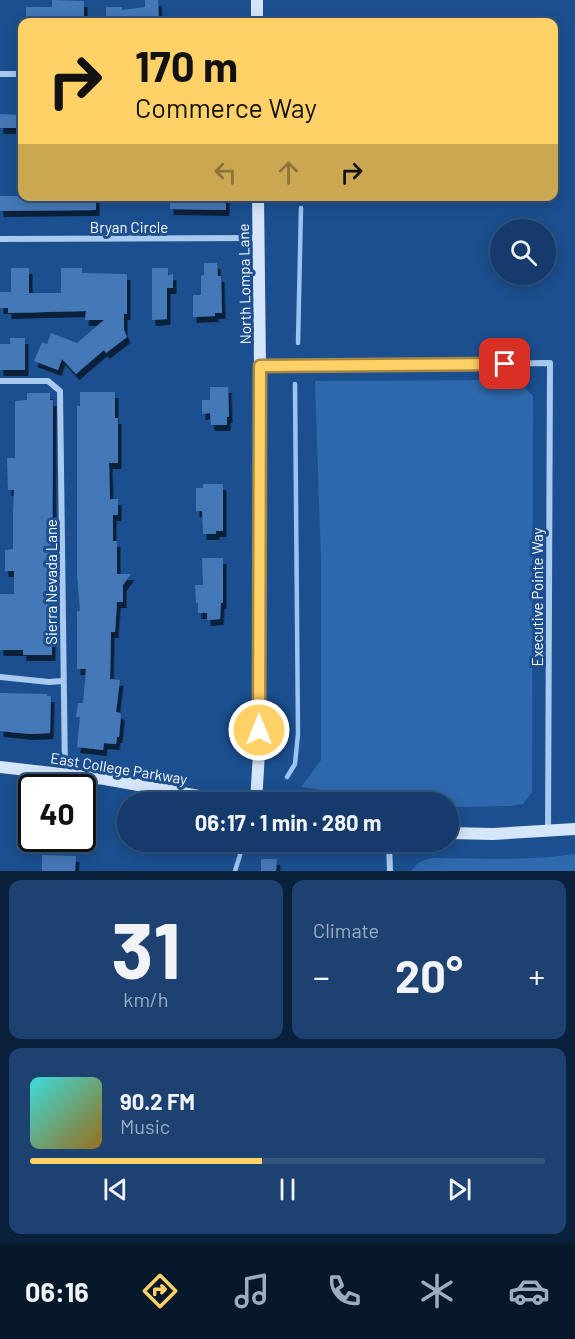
<!DOCTYPE html>
<html lang="en">
<head>
<meta charset="utf-8">
<style>
	:root { --surface:#143b6b; --page:#1d4271; --text:#f1f3f6; --muted:#9dadc1; --line:#33557e; --accent:#ffd166 }
	body { margin:0; font-family:Barlow,sans-serif; background:var(--page); color:var(--text); height:100vh; display:flex; flex-direction:column; font-size:22px; white-space:nowrap }
	* { box-sizing:border-box; margin:0 }
	p { font-size:20px; color:var(--muted) }
	.icon { flex:none; width:33px; height:33px; fill:none; stroke:currentColor; stroke-width:2; stroke-linecap:round; stroke-linejoin:round }
	.map { position:relative; height:871px; overflow:hidden }
	.side { display:flex; flex-direction:column; gap:9px; padding:9px; background:#0b203b; flex:1 }
	.side>* { flex:none }
	.banner { position:absolute; left:18px; top:18px; width:540px; height:183px; border-radius:12px; box-shadow:0 3px 15px #0003,0 0 0 2px var(--line); background:#ffd166; color:#111; overflow:hidden }
	.buttons { position:absolute; left:490px; top:219px; display:grid; gap:12px }
	.buttons a { display:grid; place-items:center; width:66px; height:66px; border-radius:50%; background:var(--surface); box-shadow:0 3px 15px #0003,0 0 0 2px var(--line); font-size:30px }
	.speed { position:absolute; left:18px; top:774px; display:flex; gap:12px; font-size:30px; font-weight:700; text-align:center }
	.speed>* { display:grid; place-content:center; width:78px; height:78px; border-radius:50%; background:var(--surface); box-shadow:0 3px 15px #0003,0 0 0 2px var(--line); line-height:1 }
	.speed .limit { border:3px solid #111; border-radius:9px; background:#fff; color:#111 }
	.pin { position:absolute; display:grid; place-items:center; width:51px; height:51px; color:#fff; margin:-26px; border-radius:12px; box-shadow:0 3px 9px #0006 }
	.me { position:absolute; width:66px; margin:-33px; rotate:0deg; stroke-linejoin:round; filter:drop-shadow(0 0 4px #0008) }
	.turn { display:flex; align-items:center; gap:21px; height:126px; padding:0 18px; font-size:27px }
	.turn .icon { width:78px; height:78px; stroke-width:2.5 }
	.turn b { display:block; font-size:42px; line-height:51px }
	.lanes { display:flex; align-items:center; height:57px; padding:0 18px; background:#0003; justify-content:center; gap:30px; direction:ltr }
	.lanes .off { opacity:.35 }
	.big { font-size:45px; font-weight:700; line-height:1.1 }
	.side .card { flex:1; display:flex; flex-direction:column; justify-content:center; gap:9px; min-width:0; padding:0 21px; border-radius:12px; background:var(--page) }
	.side .dial { align-items:center; gap:0 }
	.dial b { font-size:78px; line-height:1 }
	.song { display:flex; align-items:center; gap:18px }
	.cover { width:72px; height:72px; border-radius:9px; background:linear-gradient(135deg,hsl(180 70% 55%),hsl(40 70% 35%)) }
	.played { height:6px; border-radius:3px; background:linear-gradient(90deg,var(--accent) 45%,var(--line) 45%) }
	.keys { display:flex; justify-content:space-around; direction:ltr }
	.heat { display:flex; justify-content:space-between; align-items:center; font-size:33px; direction:ltr }
	.side .tiles { flex:1; display:grid; gap:9px; grid-template-columns:1fr 1fr }
	.card:last-child { grid-column:span 2 }
	.trip { position:absolute; left:117px; top:792px; width:342px; height:60px; border-radius:30px; background:var(--surface); box-shadow:0 3px 15px #0003,0 0 0 2px var(--line); font-weight:700; line-height:60px; text-align:center }
	.tabs { display:flex; height:96px; justify-content:space-around; align-items:center; background:#08182b; color:var(--muted) }
	.tabs .icon { width:42px; height:42px }
	.tabs .active { color:var(--accent) }
	.tabs b { font-size:27px; color:var(--text) }
	.map>svg:first-child { display:block }
	.green { fill:#2e69ad }
	.lines { fill:none; stroke-linecap:round; stroke-linejoin:round }
	.stream { stroke:#9cc4f0; stroke-width:4.5 }
	.building { fill:#4478b7; filter:url(#shadow) }
	.street { stroke:#a9c9ee; stroke-width:6 }
	.secondary { stroke:#d6e6fa; stroke-width:12 }
	.route-casing { stroke:#a68842; stroke-width:15 }
	.route { stroke:#ffd166; stroke-width:10 }
	.labels { text-anchor:middle; dominant-baseline:central; stroke-width:6; stroke-linejoin:round; paint-order:stroke }
	.street-label { font-size:15px; fill:#fff; stroke:#1b4f8f }
</style>
</head>
<body>
<div class="map">
<svg width="575" height="871" viewBox="0 0 575 871">
	<defs>
		<filter id="shadow"><feDropShadow dx="3.5" dy="6" stdDeviation="0" flood-color="#0009"/></filter>
	</defs>
	<rect width="100%" height="100%" fill="#1b4f8f"/>
	<!-- green -->
	<g class="green">
		<polygon points="518,380 533,396 532,792 523,804 511,806 449,807 448,802 400,802 301,787 321,760 321,560 315,381"/>
		<polygon points="575,854 575,871 411,871 418,863 431,858 507,859 550,857"/>
	</g>
	<g class="lines">
		<!-- stream -->
		<g class="stream">
			<polyline points="298,343 301,208"/>
			<polyline points="287,777 295,764 298,734 295,384"/>
			<polyline points="235,871 240,855"/>
		</g>
	</g>
	<!-- building -->
	<g class="building">
		<polygon points="52,0 84,1 84,22 26,22 26,7 52,7"/>
		<polygon points="145,0 158,0 159,22 106,22 106,7 122,7 122,10 145,7"/>
		<polygon points="0,114 22,115 22,128 0,128"/>
		<polygon points="0,196 96,196 96,210 0,211"/>
		<polygon points="170,196 226,196 226,210 170,209"/>
		<polygon points="204,263 217,263 218,276 221,276 222,313 215,313 215,316 193,317 193,295 201,295 201,276 204,275"/>
		<polygon points="11,268 29,268 29,293 61,293 61,268 82,268 82,273 127,274 127,314 124,314 124,330 127,337 106,353 104,350 76,374 62,359 58,370 34,361 42,342 47,344 51,333 77,343 104,320 85,320 86,311 8,313 8,308 0,308 0,292 11,292"/>
		<polygon points="152,268 168,268 168,275 173,274 173,288 167,288 167,319 152,320"/>
		<polygon points="10,338 25,338 25,370 0,370 0,344 10,344"/>
		<polygon points="210,387 228,387 229,417 227,417 227,425 211,425 210,413 202,414 202,400 210,400"/>
		<polygon points="80,392 115,392 115,418 118,418 118,463 109,463 110,499 118,499 118,515 113,515 113,541 117,541 117,574 131,574 123,585 123,602 117,602 115,632 111,632 110,679 120,680 116,712 120,713 121,715 119,737 117,737 116,744 104,743 103,750 77,747 80,717 76,717 78,703 83,703 86,669 77,669 77,611 80,611 77,574 77,406 80,406"/>
		<polygon points="27,393 50,393 50,400 53,400 52,655 23,655 23,650 0,650 0,594 14,594 14,571 5,571 5,550 13,549 13,513 14,490 8,490 7,458 15,458 15,401 27,400"/>
		<polygon points="203,484 223,484 223,531 216,531 216,534 203,534 202,511 196,511 196,488 203,488"/>
		<polygon points="202,558 223,558 223,603 221,603 220,619 207,620 207,613 198,613 198,603 196,603 195,585 203,585"/>
		<polygon points="0,693 47,694 47,696 51,696 50,733 30,734 0,731"/>
		<polygon points="42,855 76,856 75,871 42,871"/>
		<polygon points="261,859 277,859 276,871 261,871"/>
	</g>
	<g class="lines">
		<!-- street -->
		<g class="street">
			<polyline points="0,74 22,74"/>
			<polyline points="0,239 258,238"/>
			<polyline points="260,366 550,363 548,832"/>
			<polyline points="0,381 48,381 60,391 65,774"/>
			<polyline points="0,677 49,682 63,681"/>
			<polyline points="389,842 390,871"/>
		</g>
		<!-- secondary -->
		<g class="secondary">
			<polyline points="257,0 257,22"/>
			<polyline points="0,767 105,779 232,802"/>
			<polyline points="256,802 259,753 260,366 258,196"/>
			<polyline points="448,833 493,834 575,829"/>
		</g>
	</g>
	<g class="lines">
		<defs>
			<polyline id="route" points="259,730 260,366 505,364"/>
		</defs>
		<!-- route casing -->
		<use href="#route" class="route-casing"/>
		<!-- route -->
		<use href="#route" class="route"/>
	</g>
	<g class="labels">
		<!-- street labels -->
		<g class="street-label">
			<text x="129" y="227">Bryan Circle</text>
			<text transform="translate(244 284) rotate(-91)">North Lompa Lane</text>
			<text transform="translate(51 582) rotate(-90)">Sierra Nevada Lane</text>
			<text transform="translate(537 597) rotate(-90)">Executive Pointe Way</text>
			<text transform="translate(119 768) rotate(9)">East College Parkway</text>
		</g>
	</g>
</svg>
<div class="buttons">
<a><svg class="icon" aria-label="search" viewBox="0 0 24 24"><circle cx="10" cy="10" r="6"/><path d="M15 15l6 6"/></svg></a>
</div>
<div class="speed"><div class="limit">40</div></div>
<div class="pin" style="left:505px;top:364px;background:#d93025"><svg class="icon" aria-label="arrive" viewBox="0 0 24 24"><path d="M6 21V4h12l-3 4 3 4H6"/></svg></div>
<svg class="me" style="left:259px;top:730px" viewBox="-20 -20 40 40"><circle r="17" fill="#ffd166" stroke="#fff" stroke-width="3"/><path d="M0-11L8 9 0 5-8 9z" fill="#fff"/></svg>
<div class="trip">06:17 · 1 min · 280 m</div>
<div class="banner">
<div class="turn"><svg class="icon" aria-label="right" viewBox="0 0 24 24"><path d="M7 20v-9h11M14 6l5 5-5 5"/></svg><div><b>170 m</b>Commerce Way</div></div>
<div class="lanes"><svg class="icon off" aria-label="left" viewBox="0 0 24 24"><path d="M17 20v-9H6M10 6l-5 5 5 5"/></svg><svg class="icon off" aria-label="ahead" viewBox="0 0 24 24"><path d="M12 20V5M6 11l6-6 6 6"/></svg><svg class="icon" aria-label="right" viewBox="0 0 24 24"><path d="M7 20v-9h11M14 6l5 5-5 5"/></svg></div>
</div>
</div>
<section class="side">
<div class="tiles">
<div class="card dial"><b>31</b><p>km/h</p></div>
<div class="card"><p>Climate</p>
<div class="heat"><a>−</a><b class="big">20°</b><a>+</a></div>
</div>
<div class="card">
<div class="song"><i class="cover"></i><div><b>90.2 FM</b><p>Music</p></div></div>
<div class="played"></div>
<div class="keys"><svg class="icon" aria-label="previous" viewBox="0 0 24 24"><path d="M18 5L8 12l10 7zM5 5v14"/></svg><svg class="icon" aria-label="pause" viewBox="0 0 24 24"><path d="M8 5v14M16 5v14"/></svg><svg class="icon" aria-label="next" viewBox="0 0 24 24"><path d="M6 5l10 7-10 7zM19 5v14"/></svg></div>
</div>
</div>
</section>
<nav class="tabs">
<b>06:16</b>
<svg class="icon active" aria-label="directions" viewBox="0 0 24 24"><path d="M12 3l9 9-9 9-9-9zM9 14v-3h6M13 9l2 2-2 2"/></svg>
<svg class="icon" aria-label="music" viewBox="0 0 24 24"><path d="M9 18V5l10-2v13"/><circle cx="6" cy="18" r="3"/><circle cx="16" cy="16" r="3"/></svg>
<svg class="icon" aria-label="phone" viewBox="0 0 24 24"><path d="M5 4h4l2 5-3 2q2 4 5 5l2-3 5 2v4C11 20 4 13 5 4z"/></svg>
<svg class="icon" aria-label="climate" viewBox="0 0 24 24"><path d="M12 3v18M4 7l16 10M4 17L20 7"/></svg>
<svg class="icon" aria-label="car" viewBox="0 0 24 24"><path d="M5 17H2v-5l4-1 3-4h7l3 4 3 1v5h-3M9 17h6M6 11h13"/><circle cx="7" cy="17" r="2"/><circle cx="17" cy="17" r="2"/></svg>
</nav>
</body>
</html>
